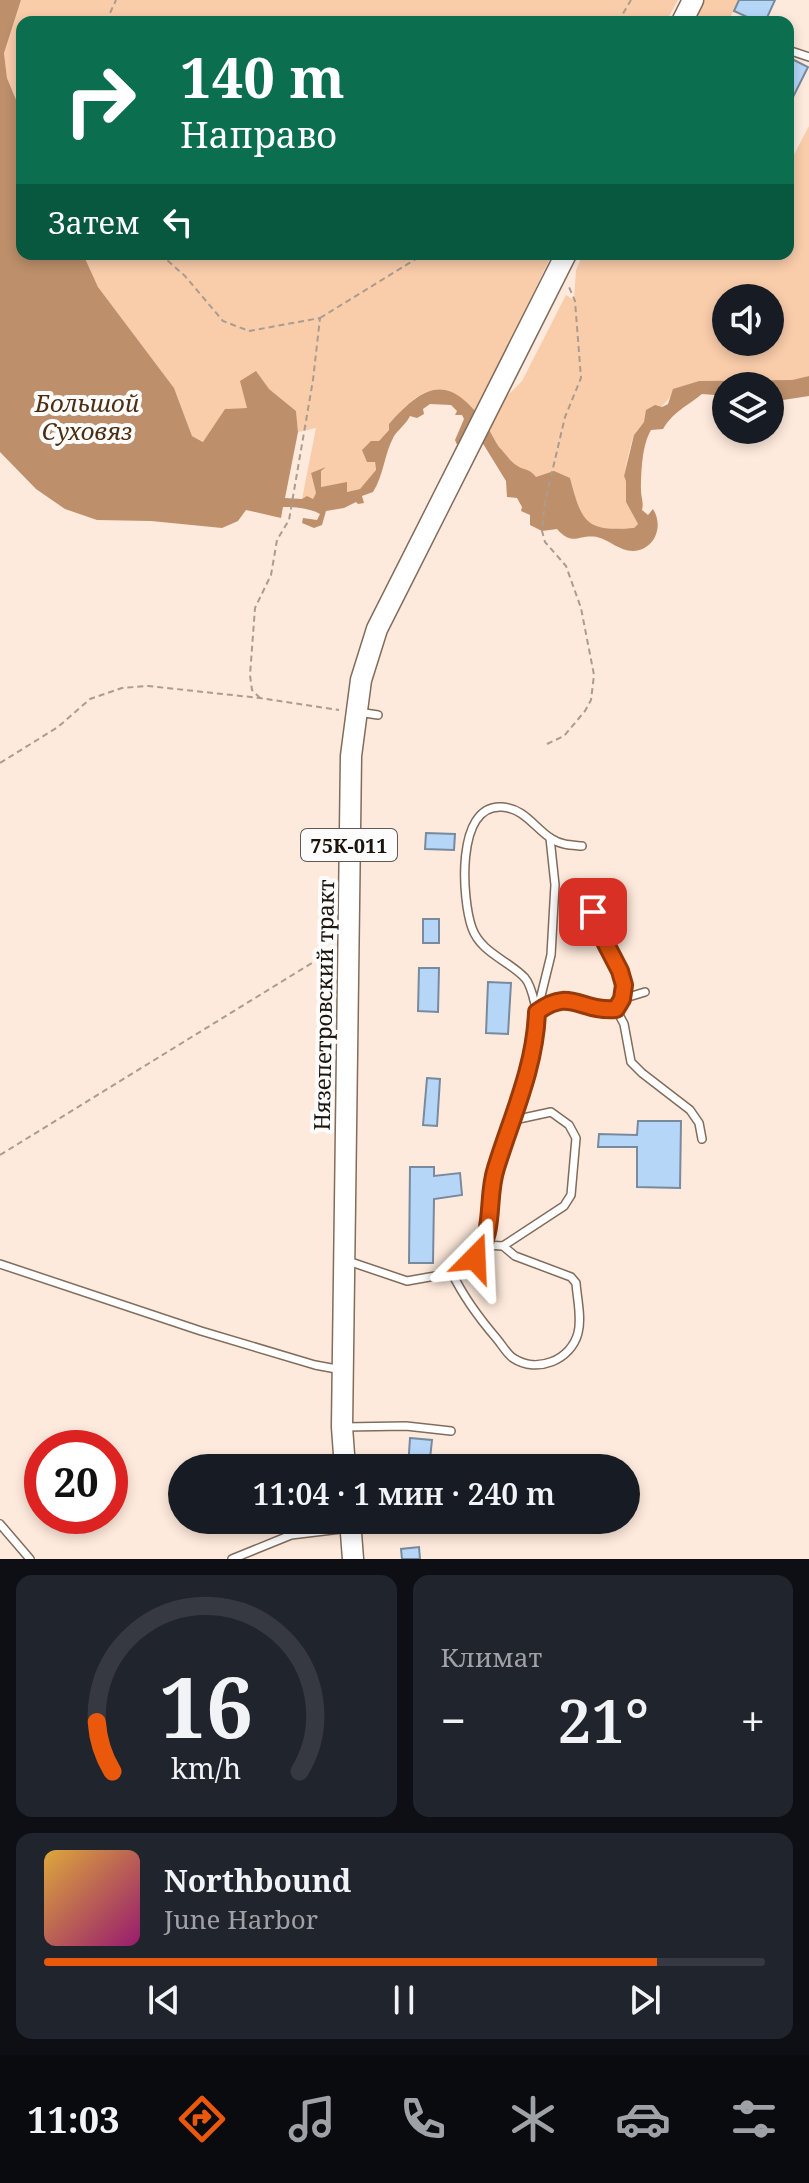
<!DOCTYPE html>
<html lang="ru">
<head>
<meta charset="utf-8">
<style>
	:root { --surface:#171b24; --page:#20242c; --text:#f1f3f6; --muted:#9ea1a6; --line:#363941; --accent:#ea580c }
	body { margin:0; font-family:"Noto Serif",serif; background:var(--page); color:var(--text); height:100vh; display:flex; flex-direction:column; font-size:30px; white-space:nowrap }
	* { box-sizing:border-box; margin:0 }
	p { font-size:26px; color:var(--muted) }
	.icon { flex:none; width:44px; height:44px; fill:none; stroke:currentColor; stroke-width:2; stroke-linecap:round; stroke-linejoin:round }
	.map { position:relative; height:1559px; overflow:hidden }
	.panel { display:flex; flex-direction:column; gap:16px; padding:16px; background:#0d0f14; flex:1 }
	.panel>* { flex:none }
	.banner { position:absolute; left:16px; top:16px; width:778px; height:244px; border-radius:16px; box-shadow:0 4px 12px #0003; background:#0b6e4f; color:#fff; overflow:hidden }
	.buttons { position:absolute; left:712px; top:284px; display:grid; gap:16px }
	.buttons a { display:grid; place-items:center; width:72px; height:72px; border-radius:50%; background:var(--surface); box-shadow:0 4px 12px #0003; font-size:40px }
	.speed { position:absolute; left:24px; top:1430px; display:flex; gap:16px; font-size:40px; font-weight:700; text-align:center }
	.speed>* { display:grid; place-content:center; width:104px; height:104px; border-radius:50%; background:var(--surface); box-shadow:0 4px 12px #0003; line-height:1 }
	.speed .limit { border:12px solid #d22; background:#fff; color:#111 }
	.pin { position:absolute; display:grid; place-items:center; width:68px; height:68px; color:#fff; margin:-34px; border-radius:16px; box-shadow:0 4px 12px #0006 }
	.me { position:absolute; width:88px; margin:-44px; rotate:21deg; stroke-linejoin:round; filter:drop-shadow(0 0 6px #0008) }
	.turn { display:flex; align-items:center; gap:28px; height:168px; padding:0 32px; font-size:36px }
	.turn .icon { width:104px; height:104px; stroke-width:2.5 }
	.turn b { display:block; font-size:56px; line-height:68px }
	.then { display:flex; align-items:center; height:76px; padding:0 32px; background:#0003; gap:16px; font-size:30px }
	.big { font-size:60px; font-weight:600; line-height:1.1 }
	.panel .card { flex:1; display:flex; flex-direction:column; justify-content:center; gap:12px; min-width:0; padding:0 28px; border-radius:16px; background:var(--page) }
	.panel .dial { align-items:center; gap:0 }
	.dial svg { height:208px; overflow:visible; fill:none; stroke:var(--line); stroke-width:7; stroke-linecap:round; text-anchor:middle }
	.dial text { fill:var(--text); stroke:none }
	.song { display:flex; align-items:center; gap:24px }
	.cover { width:96px; height:96px; border-radius:12px; background:linear-gradient(135deg,hsl(40 70% 55%),hsl(320 70% 35%)) }
	.played { height:8px; border-radius:4px; background:linear-gradient(90deg,var(--accent) 85%,var(--line) 85%) }
	.keys { display:flex; justify-content:space-around; direction:ltr }
	.heat { display:flex; justify-content:space-between; align-items:center; font-size:44px; direction:ltr }
	.panel .tiles { flex:1; display:grid; gap:16px; grid-template-columns:1fr 1fr }
	.card:last-child { grid-column:span 2 }
	.trip { position:absolute; left:168px; top:1454px; width:472px; height:80px; border-radius:40px; background:var(--surface); box-shadow:0 4px 12px #0003; font-weight:600; line-height:80px; text-align:center }
	.tab-bar { display:flex; height:128px; justify-content:space-around; align-items:center; background:#090b0e; color:var(--muted) }
	.tab-bar .icon { width:56px; height:56px }
	.tab-bar .current { color:var(--accent) }
	.tab-bar b { font-size:36px; color:var(--text) }
	.map>svg:first-child { display:block }
	.green { fill:#f9ccaa; fill-rule:evenodd }
	.water { fill:#bd8f6b }
	.building { fill:#b6d6f8; stroke:#788a9d; stroke-width:2 }
	.lines { fill:none; stroke-linecap:round; stroke-linejoin:round }
	.service-casing { stroke:#826c5c; stroke-width:10 }
	.primary-casing { stroke:#826c5c; stroke-width:23 }
	.path { stroke:#ab9c90; stroke-width:2; stroke-dasharray:6 4; stroke-linecap:butt }
	.service { stroke:#fff; stroke-width:7 }
	.primary { stroke:#fff; stroke-width:20 }
	.route-casing { stroke:#983908; stroke-width:20 }
	.route { stroke:#ea580c; stroke-width:14 }
	.labels { text-anchor:middle; dominant-baseline:central; stroke-width:8; stroke-linejoin:round; paint-order:stroke }
	.shield { fill:#fcfcfc; stroke:#5f5a55; stroke-width:2 }
	.shield-label { font-size:20px; font-weight:bold; fill:#1c140d }
	.street-label { font-size:22px; fill:#1c140d; stroke:#fcfcfc }
	.water-label { font-size:24px; font-style:italic; fill:#4e2e12; stroke:#fcfcfc }
</style>
</head>
<body>
<div class="map">
<svg width="809" height="1559" viewBox="0 0 809 1559">
	<rect width="100%" height="100%" fill="#feeadc"/>
	<!-- green -->
	<g class="green">
		<polygon points="21,0 678,0 666,22 22,22 22,114 7,78 4,52"/>
		<polygon points="703,0 739,0 728,22 692,22"/>
		<path d="M809,126V376L792,380L699,381L674,389C666,408 648,415 636,432C629,444 627,463 624,476L626,480V502L638,524L634,528C586,532 582,524 570,478L536,477C529,469 522,470 515,465C503,455 495,441 488,428L504,399L522,381L566,295L574,300L576,270L583,254H788V166ZM726,298H770V342H726Z"/>
		<path d="M83,254H552L476,412C439,374 420,389 389,424V430L379,441H371L376,471L360,489L347,492V483L321,487V471L311,473L316,493L313,499H302L316,428L298,432L296,411L269,389L247,408L225,409L204,442L192,436L174,388L98,287Z"/>
	</g>
	<!-- water -->
	<path class="water" d="M0,0H21L4,53L7,78L22,114V254H83L98,287L174,388L192,436L203,442L225,409L247,408L240,381L256,371L269,389L296,411L298,432L285,498L302,499L307,496L313,499L316,493L311,473L326,467L321,471V487L347,482V492L360,489L376,470L375,462H367L362,450L371,441H379L389,430V424C427,381 450,375 486,425C491,432 494,440 499,447C504,452 510,461 516,465C524,471 528,467 536,477L554,471L570,478C582,523 586,532 634,528L638,524L626,502V481L624,476L634,435L644,422L646,410L655,405L662,407L668,404L673,389L699,381L792,380L809,376V396L783,400L770,398V386H726V403L715,395L702,394C686,407 674,411 663,429L651,430C642,445 641,472 641,490C641,498 644,502 642,510L648,515L653,509C664,526 655,550 633,551C619,551 610,540 597,537C578,534 573,547 557,529L542,531L530,525V515L521,511L522,507L517,498L507,497L506,481L482,442L458,447L455,440L464,419L462,415H455L457,411L451,405L430,404L423,409L424,414L417,418L410,416C406,424 398,430 394,436C384,454 384,475 373,492L362,496L364,503L358,504L356,502L344,508L326,511L322,525L314,528L302,523L303,518L317,520L320,514C310,508 295,507 283,507L281,518L246,510L238,521L222,528L151,521L97,520L65,509L36,489L0,452Z"/>
	<!-- building -->
	<g class="building">
		<polygon points="739,0 775,0 765,22 758,22 734,11"/>
		<polygon points="788,57 808,67 788,107"/>
		<polygon points="426,833 455,834 454,850 425,849"/>
		<rect x="423" y="919" width="16" height="24"/>
		<polygon points="419,968 439,968 438,1012 418,1011"/>
		<polygon points="488,982 511,983 508,1034 486,1033"/>
		<polygon points="427,1078 440,1079 437,1126 423,1125"/>
		<polygon points="638,1121 681,1121 680,1188 637,1187 637,1147 598,1147 599,1134 637,1135"/>
		<polygon points="410,1167 434,1167 434,1176 460,1173 462,1195 434,1199 433,1263 409,1263"/>
		<polygon points="410,1438 432,1440 429,1468 408,1468"/>
		<polygon points="419,1547 420,1559 402,1559 401,1549"/>
	</g>
	<g class="lines">
		<defs>
			<g id="service">
				<polyline points="788,50 809,57"/>
				<polyline points="358,712 378,715"/>
				<path d="M582,846C571,845 561,845 552,839C534,828 526,809 502,807C455,804 462,900 472,928C481,953 508,960 525,978C532,986 534,1002 537,1012C571,987 579,1012 616,1009C631,986 617,969 607,948C602,936 607,948 605,936C604,928 597,919 593,912"/>
				<polyline points="622,999 645,992"/>
				<polyline points="616,1009 624,1024 631,1062 642,1073 690,1110 699,1123 702,1139"/>
				<polyline points="485,1245 503,1246 564,1206 571,1195 576,1138 569,1125 551,1112 514,1120"/>
				<polyline points="345,1260 407,1281 452,1273 464,1268 485,1245 495,1171 514,1120 536,1042 537,1012 551,955 555,885 550,838"/>
				<polyline points="0,1264 201,1331 315,1365 342,1370"/>
				<path d="M452,1273C464,1298 479,1318 497,1339C502,1345 507,1354 513,1358C537,1374 571,1360 578,1333C582,1318 577,1298 576,1283L571,1277L515,1256L503,1246"/>
				<polyline points="344,1427 406,1426 451,1431"/>
				<polyline points="0,1524 30,1559"/>
				<polyline points="232,1559 291,1535 349,1528"/>
			</g>
			<g id="primary">
				<polyline points="682,22 693,0"/>
				<polyline points="345,1468 342,1427 351,756 361,680 377,629 566,254"/>
				<polyline points="350,1520 353,1559"/>
			</g>
		</defs>
		<!-- service casing -->
		<use href="#service" class="service-casing"/>
		<!-- primary casing -->
		<use href="#primary" class="primary-casing"/>
		<!-- path -->
		<g class="path">
			<polyline points="106,22 116,0"/>
			<polyline points="618,22 631,0"/>
			<polyline points="160,254 185,276 223,321 249,331 320,318 313,380 289,520 277,540 271,575 255,608 250,675 252,690 260,698"/>
			<polyline points="320,318 424,254"/>
			<polyline points="547,744 564,736 585,711 591,700 594,675 581,608 566,566 545,542 542,531 545,502 565,417 581,378 575,301 569,287"/>
			<polyline points="0,763 58,727 90,699 122,688 148,686 260,698 339,710"/>
			<polyline points="0,1155 333,950"/>
		</g>
		<!-- service -->
		<use href="#service" class="service"/>
		<!-- primary -->
		<use href="#primary" class="primary"/>
	</g>
	<g class="lines">
		<defs>
			<path id="route" d="M475,1258C496,1232 486,1198 496,1168C512,1116 535,1068 537,1012C571,987 579,1012 616,1009L622,999L624,985L620,971L605,942V934L593,912"/>
		</defs>
		<!-- route casing -->
		<use href="#route" class="route-casing"/>
		<!-- route -->
		<use href="#route" class="route"/>
	</g>
	<g class="labels">
		<!-- shield labels -->
		<rect class="shield" x="301" y="829" width="96" height="32" rx="6"/>
		<g class="shield-label">
			<text x="349" y="845">75К-011</text>
		</g>
		<!-- street labels -->
		<g class="street-label">
			<text transform="translate(323 1005) rotate(-89)">Нязепетровский тракт</text>
		</g>
		<!-- water labels -->
		<g class="water-label">
			<text x="87" y="402">Большой<tspan x="87" dy="28">Суховяз</tspan></text>
		</g>
	</g>
</svg>
<div class="buttons">
<a><svg class="icon" aria-label="sound" viewBox="0 0 24 24"><path d="M4 9h4l5-4v14l-5-4H4zM17 9q2 3 0 6"/></svg></a>
<a><svg class="icon" aria-label="layers" viewBox="0 0 24 24"><path d="M12 4l9 5-9 5-9-5zM3 14l9 5 9-5"/></svg></a>
</div>
<div class="speed"><div class="limit">20</div></div>
<div class="pin" style="left:593px;top:912px;background:#d93025"><svg class="icon" aria-label="arrive" viewBox="0 0 24 24"><path d="M6 21V4h12l-3 4 3 4H6"/></svg></div>
<svg class="me" style="left:475px;top:1258px" viewBox="-20 -20 40 40"><path d="M0-17L14 15 0 8-14 15z" fill="#ea580c" stroke="#fff" stroke-width="4"/></svg>
<div class="trip">11:04 · 1 мин · 240 m</div>
<div class="banner">
<div class="turn"><svg class="icon" aria-label="right" viewBox="0 0 24 24"><path d="M7 20v-9h11M14 6l5 5-5 5"/></svg><div><b>140 m</b>Направо</div></div>
<div class="then">Затем<svg class="icon" aria-label="left" viewBox="0 0 24 24"><path d="M17 20v-9H6M10 6l-5 5 5 5"/></svg></div>
</div>
</div>
<section class="panel">
<div class="tiles">
<div class="card dial"><svg viewBox="0 0 100 80">
<path d="M14 69A42 42 0 1 1 86 69"/>
<path d="M14 69A42 42 0 0 1 8 50" stroke="#ea580c"/>
<text x="50" y="56" font-size="32" font-weight="700">16</text>
<text x="50" y="72" font-size="11">km/h</text>
</svg></div>
<div class="card"><p>Климат</p>
<div class="heat"><a>−</a><b class="big">21°</b><a>+</a></div>
</div>
<div class="card">
<div class="song"><i class="cover"></i><div><b>Northbound</b><p>June Harbor</p></div></div>
<div class="played"></div>
<div class="keys"><svg class="icon" aria-label="previous" viewBox="0 0 24 24"><path d="M18 5L8 12l10 7zM5 5v14"/></svg><svg class="icon" aria-label="pause" viewBox="0 0 24 24"><path d="M8 5v14M16 5v14"/></svg><svg class="icon" aria-label="next" viewBox="0 0 24 24"><path d="M6 5l10 7-10 7zM19 5v14"/></svg></div>
</div>
</div>
</section>
<nav class="tab-bar">
<b>11:03</b>
<svg class="icon current" aria-label="directions" viewBox="0 0 24 24"><path d="M12 3l9 9-9 9-9-9zM9 14v-3h6M13 9l2 2-2 2"/></svg>
<svg class="icon" aria-label="music" viewBox="0 0 24 24"><path d="M9 18V5l10-2v13"/><circle cx="6" cy="18" r="3"/><circle cx="16" cy="16" r="3"/></svg>
<svg class="icon" aria-label="phone" viewBox="0 0 24 24"><path d="M5 4h4l2 5-3 2q2 4 5 5l2-3 5 2v4C11 20 4 13 5 4z"/></svg>
<svg class="icon" aria-label="climate" viewBox="0 0 24 24"><path d="M12 3v18M4 7l16 10M4 17L20 7"/></svg>
<svg class="icon" aria-label="car" viewBox="0 0 24 24"><path d="M5 17H2v-5l4-1 3-4h7l3 4 3 1v5h-3M9 17h6M6 11h13"/><circle cx="7" cy="17" r="2"/><circle cx="17" cy="17" r="2"/></svg>
<svg class="icon" aria-label="filters" viewBox="0 0 24 24"><path d="M4 7h16M4 17h16"/><circle cx="9" cy="7" r="2"/><circle cx="15" cy="17" r="2"/></svg>
</nav>
</body>
</html>
